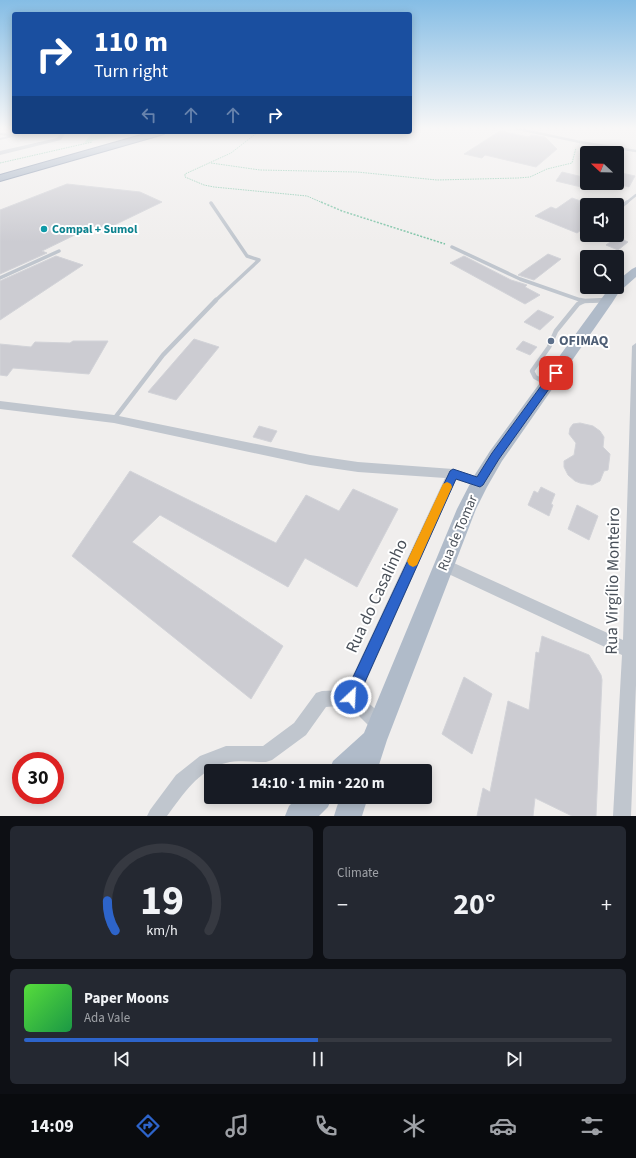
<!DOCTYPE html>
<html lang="en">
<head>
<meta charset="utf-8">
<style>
	:root { --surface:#171b24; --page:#242831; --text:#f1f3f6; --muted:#9ea1a6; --line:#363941; --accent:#2d64ca }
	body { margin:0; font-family:"Source Sans 3",sans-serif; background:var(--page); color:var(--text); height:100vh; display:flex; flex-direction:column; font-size:15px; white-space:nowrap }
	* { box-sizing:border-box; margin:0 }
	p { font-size:13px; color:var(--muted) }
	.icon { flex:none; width:22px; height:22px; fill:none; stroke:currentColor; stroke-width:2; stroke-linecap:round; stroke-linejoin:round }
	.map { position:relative; height:816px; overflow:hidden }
	.details { display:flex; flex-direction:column; gap:10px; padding:10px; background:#0d0f14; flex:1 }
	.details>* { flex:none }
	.banner { position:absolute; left:12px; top:12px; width:400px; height:122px; border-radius:4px; box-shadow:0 2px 10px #0003; background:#1a4fa0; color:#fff; overflow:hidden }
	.needle { width:26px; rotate:292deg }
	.controls { position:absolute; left:580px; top:146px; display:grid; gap:8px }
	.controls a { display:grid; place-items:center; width:44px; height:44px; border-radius:4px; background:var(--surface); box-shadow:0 2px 10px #0003; font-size:20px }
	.speed { position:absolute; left:12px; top:752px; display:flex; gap:8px; font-size:20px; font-weight:700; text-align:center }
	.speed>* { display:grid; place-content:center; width:52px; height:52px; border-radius:50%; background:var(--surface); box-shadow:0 2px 10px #0003; line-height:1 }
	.speed .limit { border:6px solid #d22; background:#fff; color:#111 }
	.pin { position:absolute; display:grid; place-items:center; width:34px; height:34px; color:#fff; margin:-17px; border-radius:8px; box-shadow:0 2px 6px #0006 }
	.me { position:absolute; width:44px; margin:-22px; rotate:25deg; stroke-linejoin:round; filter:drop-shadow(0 0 3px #0008) }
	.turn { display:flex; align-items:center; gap:14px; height:84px; padding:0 16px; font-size:18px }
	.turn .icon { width:52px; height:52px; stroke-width:2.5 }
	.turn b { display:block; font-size:28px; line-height:34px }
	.lanes { display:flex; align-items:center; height:38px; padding:0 16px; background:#0003; justify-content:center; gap:20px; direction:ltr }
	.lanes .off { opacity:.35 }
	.big { font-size:30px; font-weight:700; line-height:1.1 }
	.details .card { flex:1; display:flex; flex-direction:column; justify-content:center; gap:6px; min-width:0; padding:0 14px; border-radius:6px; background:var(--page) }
	.details .dial { align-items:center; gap:0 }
	.dial svg { height:104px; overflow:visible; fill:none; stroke:var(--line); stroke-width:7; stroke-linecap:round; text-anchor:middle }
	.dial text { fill:var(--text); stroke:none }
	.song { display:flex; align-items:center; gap:12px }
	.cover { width:48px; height:48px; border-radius:6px; background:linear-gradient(135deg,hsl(110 70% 55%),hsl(140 70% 35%)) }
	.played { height:4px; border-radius:2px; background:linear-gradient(90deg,var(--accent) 50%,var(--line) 50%) }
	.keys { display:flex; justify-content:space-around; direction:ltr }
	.heat { display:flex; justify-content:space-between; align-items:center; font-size:22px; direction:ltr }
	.details .tiles { flex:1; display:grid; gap:10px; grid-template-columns:1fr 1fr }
	.card:last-child { grid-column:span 2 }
	.trip { position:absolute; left:204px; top:764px; width:228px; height:40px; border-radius:4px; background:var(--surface); box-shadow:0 2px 10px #0003; font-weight:700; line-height:40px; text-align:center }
	.dock { display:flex; height:64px; justify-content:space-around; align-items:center; background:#090b0e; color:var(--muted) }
	.dock .icon { width:28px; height:28px }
	.dock .active { color:var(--accent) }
	.dock b { font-size:18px; color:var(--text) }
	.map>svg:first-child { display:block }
	.green { fill:#c0e9d3 }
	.building { fill:#ccccd2; stroke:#d2d3d8 }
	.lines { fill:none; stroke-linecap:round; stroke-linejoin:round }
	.trunk-casing { stroke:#7687a2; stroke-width:2 }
	.path-far1 { stroke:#7cc3a6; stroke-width:1; stroke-dasharray:1.5 1; stroke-linecap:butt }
	.path { stroke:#7cc3a6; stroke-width:1.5; stroke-dasharray:2 1.5; stroke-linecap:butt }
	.service-far2 { stroke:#c0c6ce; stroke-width:2.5 }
	.service-far1 { stroke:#c0c6ce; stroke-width:3.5 }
	.service { stroke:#c0c6ce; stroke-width:4.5 }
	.minor { fill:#c0c6ce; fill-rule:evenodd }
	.primary { fill:#b0bbc9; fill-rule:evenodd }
	.trunk { fill:#9dacc0; fill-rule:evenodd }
	.route { fill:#2d64ca; stroke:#1d4183 }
	.slow { fill:#f59e0b }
	.culture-dot { fill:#0f9aa8; stroke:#fff; stroke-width:1.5 }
	.service-dot { fill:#5c6f8a; stroke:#fff; stroke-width:1.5 }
	.labels { text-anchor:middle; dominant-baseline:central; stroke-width:4; stroke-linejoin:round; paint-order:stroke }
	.far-culture-label { font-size:12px; font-weight:bold; fill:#0d838f; stroke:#fff; text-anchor:start }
	.service-label { font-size:14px; font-weight:bold; fill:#4e5e75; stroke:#fff; text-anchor:start }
	.street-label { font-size:14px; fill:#484f58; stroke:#fff }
	.near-street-label { font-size:17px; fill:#484f58; stroke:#fff }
</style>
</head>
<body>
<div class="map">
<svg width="636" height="816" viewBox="0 0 636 816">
	<rect width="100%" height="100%" fill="#f0eeed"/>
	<!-- green -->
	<polygon class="green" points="93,132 127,132 84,143"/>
	<!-- building -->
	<g class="building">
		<polygon points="500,131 528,137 532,135 545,137 557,149 536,167 485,155 482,158 464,154"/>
		<polygon points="562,172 587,178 581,187 556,181"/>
		<polygon points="617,172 635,176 629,187 617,184"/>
		<polygon points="67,184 140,192 162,202 102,231 93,226 42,251 47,253 0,274 0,210"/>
		<polygon points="572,198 587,203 587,226 577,233 535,216 551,207 556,209"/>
		<polygon points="617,237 628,242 618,250 606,245"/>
		<polygon points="548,254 561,259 534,280 518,275"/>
		<polygon points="56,256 83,265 0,320 0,281"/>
		<polygon points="464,256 511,280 527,285 525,287 540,295 525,304 450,263"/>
		<polygon points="538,310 554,317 540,330 524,322"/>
		<polygon points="194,339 219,347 176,400 148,392"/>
		<polygon points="73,341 108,341 89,374 13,368 7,376 0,375 0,344 31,347 35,342 70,343"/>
		<polygon points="523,341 537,347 530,355 516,349"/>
		<polygon points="580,423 593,426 600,431 604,437 603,447 610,454 608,470 604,471 600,481 592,485 580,483 575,481 568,475 564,467 564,461 574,455 576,443 569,434 570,428 573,424"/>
		<polygon points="259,426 277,431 271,442 253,437"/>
		<polygon points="130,471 276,543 306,495 339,511 353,489 398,509 357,587 305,558 288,587 160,515 132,542 283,646 251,699 72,556"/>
		<polygon points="541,487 555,494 551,504 553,505 549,516 528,505 534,491 538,493"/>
		<polygon points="577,505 598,516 589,540 568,529"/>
		<polygon points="542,636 589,655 601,675 602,680 596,816 572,816 535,798 533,816 477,816 483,788 490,792 508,701 529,710 536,652 539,653"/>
		<polygon points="464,677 492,694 472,754 442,734"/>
	</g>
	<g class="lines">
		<defs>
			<polygon id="trunk" points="152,132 165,132 164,134 0,181 0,175"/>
		</defs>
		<!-- trunk casing -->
		<use href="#trunk" class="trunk-casing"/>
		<!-- path-far1 -->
		<g class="path-far1">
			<polyline points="258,132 231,153 185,174 185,177 204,185 214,187 307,196 323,203"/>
			<polyline points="0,163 92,142"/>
			<polyline points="211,163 260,170 357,172 437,180 518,178 530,177 547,169 572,163 576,148"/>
		</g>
		<!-- path -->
		<polyline class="path" points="321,202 342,211 445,244"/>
		<!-- service-far2 -->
		<g class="service-far2">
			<polyline points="514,128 580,142 636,151"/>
			<polyline points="626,203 636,195"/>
		</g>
		<!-- service-far1 -->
		<g class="service-far1">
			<polyline points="211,203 247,256 259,260 215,301"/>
			<polyline points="617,210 627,202"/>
			<polyline points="452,247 520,279 583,301"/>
			<polyline points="0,278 59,251"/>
			<polyline points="592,301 606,300"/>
		</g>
		<!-- service -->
		<g class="service">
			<polyline points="580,300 584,301"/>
			<polyline points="546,383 535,377 532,371 549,347 556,331 578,304 584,301 606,300"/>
			<polyline points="114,419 163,355 216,300"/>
		</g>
		<!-- minor -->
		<g class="minor">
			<polygon points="62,132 66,132 61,140 0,155 0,151 57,138"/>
			<polygon points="0,133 18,134 20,135 0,140 0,138 8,136 0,135"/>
			<polygon points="636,343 636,685 631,816 613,816 622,655 440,570 438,565 440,560 445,559 623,640 632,346"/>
			<path d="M0,401L114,415L310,455L358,462L453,469L484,479L486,482L484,485L480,487L456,480L360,695L386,719L388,725L386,731L380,733L374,731L348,705L326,707L306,735L272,760L266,762C253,762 238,760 226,763C199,769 182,796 167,816H147L150,810L176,775L200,756L226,746H263L294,723L316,693L322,691L346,690L445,478L358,472L310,465L114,423L0,409Z"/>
		</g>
		<!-- primary -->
		<g class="primary">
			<polygon points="636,267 636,277 619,292 612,303 502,461 487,487 476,509 387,740 377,771 329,771 333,761 364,733 457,509 474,476 490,451 610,287 617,287 617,281 632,269"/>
			<polygon points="298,797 332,797 328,807 319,816 285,816 289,806"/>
			<polygon points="340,797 368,797 362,816 334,816"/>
		</g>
		<!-- trunk -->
		<use href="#trunk" class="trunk"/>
	</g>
	<!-- sky -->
	<linearGradient id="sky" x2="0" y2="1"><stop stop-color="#85bde5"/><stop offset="0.53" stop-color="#f8f7f7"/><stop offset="1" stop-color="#f8f7f7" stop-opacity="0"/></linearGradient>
	<rect width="636" height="242" fill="url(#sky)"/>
	<!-- route -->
	<polygon class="route" points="556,370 560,373 559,375 499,459 483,485 480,487 456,479 356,702 351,704 346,702 344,697 346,692 450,471 453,469 477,477 492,453 552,371"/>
	<!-- slow -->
	<polygon class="slow" points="447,482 451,484 452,487 417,565 413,567 409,565 407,561 409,557 443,484"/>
	<!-- markers -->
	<circle class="culture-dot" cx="44" cy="229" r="4"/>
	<circle class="service-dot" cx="551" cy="341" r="4"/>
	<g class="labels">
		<!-- far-culture labels -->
		<g class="far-culture-label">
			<text x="52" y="229">Compal + Sumol</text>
		</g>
		<!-- service labels -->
		<g class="service-label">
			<text x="559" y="341">OFIMAQ</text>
		</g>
		<!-- street labels -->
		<g class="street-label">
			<text transform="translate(458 533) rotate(-67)">Rua de Tomar</text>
		</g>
		<!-- near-street labels -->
		<g class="near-street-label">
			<text transform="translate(613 581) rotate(-89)">Rua Virgílio Monteiro</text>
			<text transform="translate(377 596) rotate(-65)">Rua do Casalinho</text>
		</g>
	</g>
</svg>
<div class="controls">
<a><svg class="needle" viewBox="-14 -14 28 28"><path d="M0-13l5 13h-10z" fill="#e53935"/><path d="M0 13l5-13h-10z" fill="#9ea1a6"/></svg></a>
<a><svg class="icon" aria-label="sound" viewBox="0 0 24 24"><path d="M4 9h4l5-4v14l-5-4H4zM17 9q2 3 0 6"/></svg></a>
<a><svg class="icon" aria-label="search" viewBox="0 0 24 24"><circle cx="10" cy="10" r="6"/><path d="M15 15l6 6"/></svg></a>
</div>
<div class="speed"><div class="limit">30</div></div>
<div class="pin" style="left:556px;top:373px;background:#d93025"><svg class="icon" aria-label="arrive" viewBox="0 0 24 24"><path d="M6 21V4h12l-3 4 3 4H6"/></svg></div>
<svg class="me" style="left:351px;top:697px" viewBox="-20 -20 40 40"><circle r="17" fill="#2d64ca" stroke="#fff" stroke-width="3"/><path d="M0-11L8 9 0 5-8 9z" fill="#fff"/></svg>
<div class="trip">14:10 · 1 min · 220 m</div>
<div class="banner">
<div class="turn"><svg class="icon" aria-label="right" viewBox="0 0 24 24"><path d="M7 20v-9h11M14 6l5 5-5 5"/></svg><div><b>110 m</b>Turn right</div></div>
<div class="lanes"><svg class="icon off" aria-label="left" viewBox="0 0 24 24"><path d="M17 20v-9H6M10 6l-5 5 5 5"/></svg><svg class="icon off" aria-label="ahead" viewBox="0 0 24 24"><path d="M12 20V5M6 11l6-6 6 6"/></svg><svg class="icon off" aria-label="ahead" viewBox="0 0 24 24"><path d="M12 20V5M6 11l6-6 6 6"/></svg><svg class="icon" aria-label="right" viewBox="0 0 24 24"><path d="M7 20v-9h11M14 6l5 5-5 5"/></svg></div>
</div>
</div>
<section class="details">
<div class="tiles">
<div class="card dial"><svg viewBox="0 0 100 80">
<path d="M14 69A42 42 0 1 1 86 69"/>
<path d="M14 69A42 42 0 0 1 8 46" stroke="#2d64ca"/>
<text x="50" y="56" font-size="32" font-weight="700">19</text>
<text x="50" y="72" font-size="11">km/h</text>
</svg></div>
<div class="card"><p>Climate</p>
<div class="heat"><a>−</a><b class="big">20°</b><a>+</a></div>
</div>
<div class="card">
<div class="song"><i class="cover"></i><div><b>Paper Moons</b><p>Ada Vale</p></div></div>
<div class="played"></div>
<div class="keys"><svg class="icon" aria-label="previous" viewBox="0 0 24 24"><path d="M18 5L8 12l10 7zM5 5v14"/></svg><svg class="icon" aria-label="pause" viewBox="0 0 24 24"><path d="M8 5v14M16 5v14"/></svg><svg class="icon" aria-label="next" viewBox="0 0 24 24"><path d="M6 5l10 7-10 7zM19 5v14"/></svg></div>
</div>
</div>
</section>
<nav class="dock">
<b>14:09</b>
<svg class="icon active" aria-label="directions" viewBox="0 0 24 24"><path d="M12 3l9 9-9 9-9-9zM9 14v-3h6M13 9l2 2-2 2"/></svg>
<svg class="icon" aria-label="music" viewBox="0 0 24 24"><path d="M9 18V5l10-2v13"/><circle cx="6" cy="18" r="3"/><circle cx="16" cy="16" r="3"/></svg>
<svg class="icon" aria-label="phone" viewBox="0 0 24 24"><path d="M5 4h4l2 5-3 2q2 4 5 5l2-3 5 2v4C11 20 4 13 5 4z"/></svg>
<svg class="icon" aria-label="climate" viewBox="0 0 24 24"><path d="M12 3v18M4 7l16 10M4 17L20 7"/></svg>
<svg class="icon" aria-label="car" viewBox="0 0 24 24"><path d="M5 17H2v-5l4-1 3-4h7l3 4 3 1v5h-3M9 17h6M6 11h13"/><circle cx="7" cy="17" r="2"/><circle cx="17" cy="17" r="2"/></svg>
<svg class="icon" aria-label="filters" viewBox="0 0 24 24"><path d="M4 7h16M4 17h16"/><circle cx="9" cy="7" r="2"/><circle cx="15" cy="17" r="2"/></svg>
</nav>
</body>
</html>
